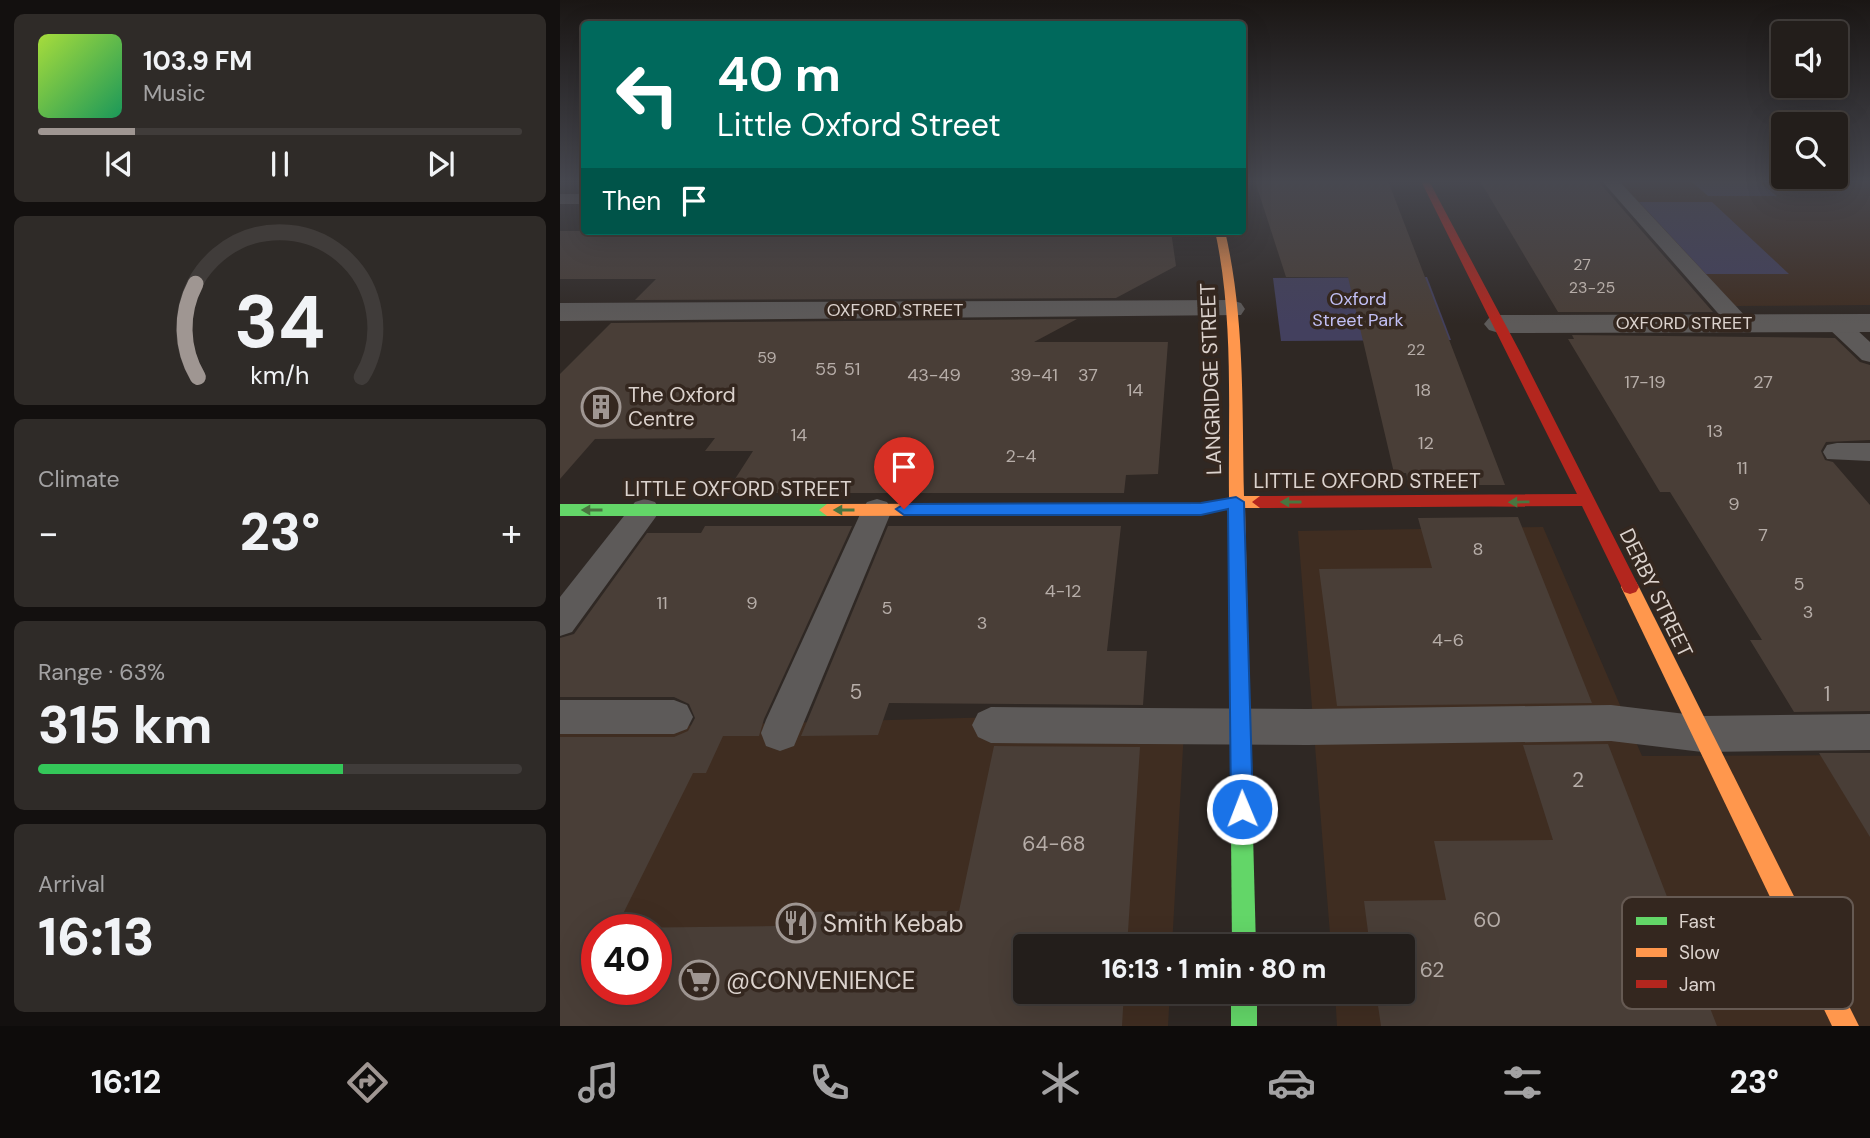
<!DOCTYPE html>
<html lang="en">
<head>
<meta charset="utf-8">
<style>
	:root { --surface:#231e1b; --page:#2f2b28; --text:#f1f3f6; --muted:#a3a2a3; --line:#403c3a; --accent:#9f9692 }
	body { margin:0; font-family:"DM Sans",sans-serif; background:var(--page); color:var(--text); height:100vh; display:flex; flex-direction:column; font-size:26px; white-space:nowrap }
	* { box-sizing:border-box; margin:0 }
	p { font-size:23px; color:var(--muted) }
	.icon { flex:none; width:38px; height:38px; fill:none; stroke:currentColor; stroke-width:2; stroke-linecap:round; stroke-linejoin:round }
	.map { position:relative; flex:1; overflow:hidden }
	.drawer { display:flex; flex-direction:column; gap:14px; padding:14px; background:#13100f; width:560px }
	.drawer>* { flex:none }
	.top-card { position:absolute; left:21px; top:21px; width:665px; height:214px; border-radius:7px; box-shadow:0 7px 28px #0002,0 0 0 2px var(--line); background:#00695c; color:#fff; overflow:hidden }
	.controls { position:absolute; left:1211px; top:21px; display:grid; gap:14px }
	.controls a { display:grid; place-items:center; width:77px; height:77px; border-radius:7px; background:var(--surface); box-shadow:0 7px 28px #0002,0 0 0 2px var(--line); font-size:35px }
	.speed { position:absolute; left:21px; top:914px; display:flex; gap:14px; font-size:35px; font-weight:700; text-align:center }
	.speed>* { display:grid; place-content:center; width:91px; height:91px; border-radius:50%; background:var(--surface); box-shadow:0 7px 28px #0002,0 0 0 2px var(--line); line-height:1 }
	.speed .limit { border:10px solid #d22; background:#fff; color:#111 }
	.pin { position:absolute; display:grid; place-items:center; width:60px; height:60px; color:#fff; margin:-72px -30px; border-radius:50% 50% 50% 0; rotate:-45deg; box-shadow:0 0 7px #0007 }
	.pin .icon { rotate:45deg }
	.me { position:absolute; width:77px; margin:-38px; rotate:359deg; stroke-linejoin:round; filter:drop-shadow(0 0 5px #0008) }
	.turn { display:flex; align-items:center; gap:24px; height:147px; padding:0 21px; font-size:32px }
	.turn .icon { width:91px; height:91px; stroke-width:2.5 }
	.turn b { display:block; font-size:49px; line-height:60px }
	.then { display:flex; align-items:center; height:66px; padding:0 21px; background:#0003; gap:14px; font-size:26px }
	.big { font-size:52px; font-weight:800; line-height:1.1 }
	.drawer .widget { flex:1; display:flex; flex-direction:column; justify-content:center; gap:10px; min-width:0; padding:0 24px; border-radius:10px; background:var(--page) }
	.drawer .dial { align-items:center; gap:0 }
	.dial svg { height:182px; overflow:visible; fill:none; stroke:var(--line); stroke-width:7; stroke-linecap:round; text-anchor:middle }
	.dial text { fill:var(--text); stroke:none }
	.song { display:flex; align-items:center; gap:21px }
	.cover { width:84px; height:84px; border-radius:10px; background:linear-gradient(135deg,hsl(80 70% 55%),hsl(150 70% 35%)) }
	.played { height:7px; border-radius:4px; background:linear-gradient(90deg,var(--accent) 20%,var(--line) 20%) }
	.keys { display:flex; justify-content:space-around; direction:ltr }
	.heat { display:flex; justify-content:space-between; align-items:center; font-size:38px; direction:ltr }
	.charge { height:10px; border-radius:5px; background:linear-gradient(90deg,#34c759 63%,var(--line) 0) }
	.trip { position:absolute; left:453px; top:934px; width:402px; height:70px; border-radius:7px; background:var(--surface); box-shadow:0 7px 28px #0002,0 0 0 2px var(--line); font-weight:800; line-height:70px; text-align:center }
	.menu { display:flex; height:112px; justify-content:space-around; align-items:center; background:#0e0c0b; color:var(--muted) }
	.menu .icon { width:49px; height:49px }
	.menu .on { color:var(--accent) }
	.menu b { font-size:32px; color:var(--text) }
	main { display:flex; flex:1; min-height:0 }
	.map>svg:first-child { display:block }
	.built { fill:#3f2d21; fill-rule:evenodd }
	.green { fill:#43405e }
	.building { fill:#493e37; fill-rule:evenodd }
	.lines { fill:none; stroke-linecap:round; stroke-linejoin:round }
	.lane { fill:#5d5a59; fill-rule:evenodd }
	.street { fill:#5d5a59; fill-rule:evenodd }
	.fast { fill:#63d668; fill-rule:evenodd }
	.slow { fill:#ff974d; fill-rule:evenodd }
	.jam { fill:#b3261e; fill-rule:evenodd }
	.oneway { fill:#497640 }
	.route { fill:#1a73e8; stroke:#114b97; stroke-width:2 }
	.labels { text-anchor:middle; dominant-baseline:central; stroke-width:7; stroke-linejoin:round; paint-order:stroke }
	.far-number-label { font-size:16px; fill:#b6ada8 }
	.far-park-label { font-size:18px; fill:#c2c0f5; stroke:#34271f }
	.far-street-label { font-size:18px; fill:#dbd2cd; stroke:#34271f }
	.number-label { font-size:18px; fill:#b6ada8 }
	.street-label { font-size:21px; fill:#dbd2cd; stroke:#34271f }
	.poi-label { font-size:21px; fill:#dbd2cd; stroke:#34271f; text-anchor:start }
	.near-number-label { font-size:21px; fill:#b6ada8 }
	.near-poi-label { font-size:24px; fill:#dbd2cd; stroke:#34271f; text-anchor:start }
	.key { fill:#34271f; stroke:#665a53; stroke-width:2 }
	.key-label { font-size:19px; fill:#dbd2cd }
</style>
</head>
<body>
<main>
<section class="drawer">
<div class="widget">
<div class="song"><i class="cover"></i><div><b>103.9 FM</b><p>Music</p></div></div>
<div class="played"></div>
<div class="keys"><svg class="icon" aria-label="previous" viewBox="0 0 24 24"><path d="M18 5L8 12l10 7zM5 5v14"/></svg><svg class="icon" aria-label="pause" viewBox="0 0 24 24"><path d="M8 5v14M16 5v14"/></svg><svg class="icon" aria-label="next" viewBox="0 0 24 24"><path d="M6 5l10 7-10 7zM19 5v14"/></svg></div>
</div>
<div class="widget dial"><svg viewBox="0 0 100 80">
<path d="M14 69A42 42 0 1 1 86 69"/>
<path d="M14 69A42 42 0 0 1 13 28" stroke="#9f9692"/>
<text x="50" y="56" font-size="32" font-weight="700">34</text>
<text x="50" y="72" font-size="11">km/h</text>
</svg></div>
<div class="widget"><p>Climate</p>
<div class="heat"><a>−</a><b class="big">23°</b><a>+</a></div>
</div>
<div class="widget"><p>Range · 63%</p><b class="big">315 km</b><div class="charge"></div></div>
<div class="widget"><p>Arrival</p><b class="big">16:13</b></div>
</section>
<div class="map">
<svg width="1310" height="1026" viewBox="0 0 1310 1026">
	<rect width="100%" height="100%" fill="#2f2824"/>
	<!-- built -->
	<g class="built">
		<polygon points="1059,181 1310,181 1310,305 1175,306"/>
		<polygon points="983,527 1082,756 1310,755 1310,1026 777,1026 775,992 844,992 844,947 771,947 738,531"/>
		<path d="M625,712L612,947H466V992H610L608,1026H0V729ZM37,929H96V989H37Z"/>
	</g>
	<!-- green -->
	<g class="green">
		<polygon points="1131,181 1198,181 1217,196 1148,196"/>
		<polygon points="1079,202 1152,202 1229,274 1146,274"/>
		<polygon points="867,277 891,340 721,341 713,278"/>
	</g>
	<!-- building -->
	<g class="building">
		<polygon points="695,181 828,181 945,485 849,485 846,473 834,473 788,277 726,277"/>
		<polygon points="920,181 1038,181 1153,312 998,312"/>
		<polygon points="0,231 611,231 616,266 556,298 75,300 96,279 0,279"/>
		<polygon points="517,319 474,342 608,342 598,474 566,475 564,493 166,493 193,451 145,451 155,438 35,439 0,479 0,374 51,323"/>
		<polygon points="1012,335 1275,338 1300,362 1310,365 1310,440 1266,442 1261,451 1265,460 1273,462 1310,505 1310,711 1234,712 1190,640 1202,640 1110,492 1100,492 1008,339 1014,339"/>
		<polygon points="958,517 1032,703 777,706 759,569 872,568 858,518"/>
		<path d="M145,526H292L204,719L199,736H163L146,773H133L56,928L215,926L220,912L399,911L434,746L580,747L567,947H466V992H564L562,1026H0V737H114L128,731L135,718L129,704L114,697H0V638L14,634L87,533H141ZM37,929H96V989H37Z"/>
		<polygon points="328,526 561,526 547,651 587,651 583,705 329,703 318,735 241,736"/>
		<polygon points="1048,744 1157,1026 821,1026 816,992 844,992 844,947 810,947 804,901 886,900 874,841 993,840 963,745"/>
		<polygon points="1259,753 1310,753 1310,837"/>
	</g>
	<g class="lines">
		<!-- lane -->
		<g class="lane">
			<polygon points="1042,181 1059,181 1187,318 1190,323 1187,328 1171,328"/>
			<rect x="0" y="194" width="24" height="10"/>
			<polygon points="1276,316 1284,318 1310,342 1310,362 1302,360 1268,328 1265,323 1268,318"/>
			<polygon points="1277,443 1310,443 1310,461 1267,459 1263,452 1267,445"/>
			<polygon points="85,499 95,502 100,510 95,518 12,632 0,636 0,597 75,502"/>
			<polygon points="317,499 327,502 332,510 234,746 220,751 206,746 201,733 206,720 302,510 307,502"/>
			<polygon points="0,700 114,700 127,705 133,717 127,729 114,734 0,734"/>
			<polygon points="1051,705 1142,716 1310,714 1310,750 1142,752 1051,741 747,745 431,743 418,737 412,725 418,713 431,707 747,709"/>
		</g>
		<!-- street -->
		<g class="street">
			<polygon points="671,300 681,303 685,309 681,315 0,321 0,303"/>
			<polygon points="1310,314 1310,332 939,333 929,330 924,324 929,318 939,315"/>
		</g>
		<!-- fast -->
		<g class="fast">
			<polygon points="0,504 267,504 275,510 267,516 0,516"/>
			<polygon points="682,823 690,826 693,834 696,947 672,947 671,834 674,826"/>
			<rect x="671" y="992" width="26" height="34"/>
		</g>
		<!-- slow -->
		<g class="slow">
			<path d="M655,231H665C685,317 682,408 684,496H700L708,502L700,508H685L693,834L690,842L682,845L674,842L671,834L669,509L641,515L267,516L259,510L267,504L641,503L669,498C668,409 674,318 655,231Z"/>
			<polygon points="1070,580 1076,582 1079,587 1299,1026 1272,1026 1061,587 1064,582"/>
		</g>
		<!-- jam -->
		<polygon class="jam" points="861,181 869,181 960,352 1079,587 1076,592 1070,594 1064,592 1022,506 700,508 692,502 700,496 1017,494"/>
	</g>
	<!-- one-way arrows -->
	<defs><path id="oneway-solid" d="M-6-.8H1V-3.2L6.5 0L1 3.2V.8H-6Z" transform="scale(1.75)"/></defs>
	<g class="oneway">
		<use href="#oneway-solid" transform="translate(731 502) rotate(180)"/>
		<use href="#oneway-solid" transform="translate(959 502) rotate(179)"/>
		<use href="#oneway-solid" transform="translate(32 510) rotate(180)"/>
		<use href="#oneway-solid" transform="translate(284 510) rotate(180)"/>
	</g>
	<!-- sky -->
	<linearGradient id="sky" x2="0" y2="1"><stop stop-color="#1a1614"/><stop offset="0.56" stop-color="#474850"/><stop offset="1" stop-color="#474850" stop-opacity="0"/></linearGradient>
	<rect width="1310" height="324" fill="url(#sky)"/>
	<!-- route -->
	<polygon class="route" points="676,497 684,502 693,809 690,816 682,820 674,816 671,809 668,509 641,515 344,515 336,509 344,504 641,503"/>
	<!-- icons -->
	<defs>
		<symbol id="building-ring" viewBox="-11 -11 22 22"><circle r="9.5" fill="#34271f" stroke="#9f9692" stroke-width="1.5"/><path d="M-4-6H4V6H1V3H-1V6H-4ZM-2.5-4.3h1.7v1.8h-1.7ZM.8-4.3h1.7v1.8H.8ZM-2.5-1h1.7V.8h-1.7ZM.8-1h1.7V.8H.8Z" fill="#9f9692"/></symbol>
		<symbol id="restaurant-ring" viewBox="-11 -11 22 22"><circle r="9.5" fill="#34271f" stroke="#9f9692" stroke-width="1.5"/><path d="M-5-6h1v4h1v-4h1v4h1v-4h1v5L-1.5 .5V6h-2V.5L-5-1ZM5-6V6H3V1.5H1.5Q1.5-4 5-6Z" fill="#9f9692"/></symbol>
		<symbol id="supermarket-ring" viewBox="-11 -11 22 22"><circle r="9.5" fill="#34271f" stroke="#9f9692" stroke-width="1.5"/><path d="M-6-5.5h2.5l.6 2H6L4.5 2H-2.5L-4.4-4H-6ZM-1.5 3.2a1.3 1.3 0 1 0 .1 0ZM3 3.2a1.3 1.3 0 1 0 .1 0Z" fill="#9f9692"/></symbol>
	</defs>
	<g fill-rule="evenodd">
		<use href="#building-ring" x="19" y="385" width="44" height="44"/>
		<use href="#restaurant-ring" x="214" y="901" width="44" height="44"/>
		<use href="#supermarket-ring" x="117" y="958" width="44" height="44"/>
	</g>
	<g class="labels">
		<!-- far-number labels -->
		<g class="far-number-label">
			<text x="1022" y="264">27</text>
			<text x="1032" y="287">23-25</text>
			<text x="856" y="349">22</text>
			<text x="207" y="357">59</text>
		</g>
		<!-- far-park labels -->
		<g class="far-park-label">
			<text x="798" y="299">Oxford<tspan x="798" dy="21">Street Park</tspan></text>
		</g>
		<!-- far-street labels -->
		<g class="far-street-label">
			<text x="335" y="310">OXFORD STREET</text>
			<text x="1124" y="323">OXFORD STREET</text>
		</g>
		<!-- number labels -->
		<g class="number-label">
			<text x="266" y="369">55</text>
			<text x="292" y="369">51</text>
			<text x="374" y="375">43-49</text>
			<text x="474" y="375">39-41</text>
			<text x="528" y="375">37</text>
			<text x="1085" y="382">17-19</text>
			<text x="1203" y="382">27</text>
			<text x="575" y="390">14</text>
			<text x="863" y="390">18</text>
			<text x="1155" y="431">13</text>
			<text x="239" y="435">14</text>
			<text x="866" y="443">12</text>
			<text x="461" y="456">2-4</text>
			<text x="1182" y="468">11</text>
			<text x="1174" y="504">9</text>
			<text x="1203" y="535">7</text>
			<text x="918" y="549">8</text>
			<text x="1239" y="584">5</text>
			<text x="503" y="591">4-12</text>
			<text x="102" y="603">11</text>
			<text x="192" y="603">9</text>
			<text x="327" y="608">5</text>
			<text x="1248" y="612">3</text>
			<text x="422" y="623">3</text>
			<text x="888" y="640">4-6</text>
		</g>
		<!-- street labels -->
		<g class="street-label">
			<text transform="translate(651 379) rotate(-92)">LANGRIDGE STREET</text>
			<text x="807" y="481">LITTLE OXFORD STREET</text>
			<text x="178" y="489">LITTLE OXFORD STREET</text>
			<text transform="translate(1096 593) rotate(64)">DERBY STREET</text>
		</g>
		<!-- poi labels -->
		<g class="poi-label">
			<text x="68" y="395">The Oxford<tspan x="68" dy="24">Centre</tspan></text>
		</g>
		<!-- near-number labels -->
		<g class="near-number-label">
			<text x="296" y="692">5</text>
			<text x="1267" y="694">1</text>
			<text x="1018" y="780">2</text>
			<text x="494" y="844">64-68</text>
			<text x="927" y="920">60</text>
			<text x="872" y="970">62</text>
		</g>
		<!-- near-poi labels -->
		<g class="near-poi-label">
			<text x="263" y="923">Smith Kebab</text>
			<text x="166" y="980">@CONVENIENCE</text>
		</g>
	</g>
	<!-- legend -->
	<rect x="1062" y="897" width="231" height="112" rx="10" class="key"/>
	<rect x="1076" y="917" width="31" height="8" fill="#63d668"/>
	<rect x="1076" y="948" width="31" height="9" fill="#ff974d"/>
	<rect x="1076" y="980" width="31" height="8" fill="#b3261e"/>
	<g class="key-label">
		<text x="1119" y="928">Fast</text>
		<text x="1119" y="959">Slow</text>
		<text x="1119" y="991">Jam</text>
	</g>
</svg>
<div class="controls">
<a><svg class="icon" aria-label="sound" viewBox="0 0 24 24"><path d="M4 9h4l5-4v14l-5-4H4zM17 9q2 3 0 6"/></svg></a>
<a><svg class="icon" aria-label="search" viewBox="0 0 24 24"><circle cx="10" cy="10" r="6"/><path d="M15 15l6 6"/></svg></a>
</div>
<div class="speed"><div class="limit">40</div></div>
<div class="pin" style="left:344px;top:509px;background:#d93025"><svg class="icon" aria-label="arrive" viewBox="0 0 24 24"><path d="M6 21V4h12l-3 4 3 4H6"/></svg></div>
<svg class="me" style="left:682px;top:809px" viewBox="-20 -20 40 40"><circle r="17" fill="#1a73e8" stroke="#fff" stroke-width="3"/><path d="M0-11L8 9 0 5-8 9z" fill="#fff"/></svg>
<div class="trip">16:13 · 1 min · 80 m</div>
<div class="top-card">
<div class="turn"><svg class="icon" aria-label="left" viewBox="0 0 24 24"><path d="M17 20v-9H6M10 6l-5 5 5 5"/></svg><div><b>40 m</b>Little Oxford Street</div></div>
<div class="then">Then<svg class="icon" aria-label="arrive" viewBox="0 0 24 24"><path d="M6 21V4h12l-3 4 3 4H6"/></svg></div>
</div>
</div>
</main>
<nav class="menu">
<b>16:12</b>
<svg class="icon on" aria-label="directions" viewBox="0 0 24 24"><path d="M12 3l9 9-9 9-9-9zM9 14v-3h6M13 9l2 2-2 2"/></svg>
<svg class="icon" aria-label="music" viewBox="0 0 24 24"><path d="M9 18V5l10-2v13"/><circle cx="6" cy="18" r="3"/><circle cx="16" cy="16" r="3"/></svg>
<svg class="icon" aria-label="phone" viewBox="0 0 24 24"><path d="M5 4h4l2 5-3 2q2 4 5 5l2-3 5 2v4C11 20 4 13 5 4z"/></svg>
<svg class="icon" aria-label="climate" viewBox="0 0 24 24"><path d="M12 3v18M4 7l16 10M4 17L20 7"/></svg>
<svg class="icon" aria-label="car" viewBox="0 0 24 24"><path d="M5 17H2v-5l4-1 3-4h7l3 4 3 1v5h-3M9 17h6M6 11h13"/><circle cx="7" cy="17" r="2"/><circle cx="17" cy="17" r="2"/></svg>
<svg class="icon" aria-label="filters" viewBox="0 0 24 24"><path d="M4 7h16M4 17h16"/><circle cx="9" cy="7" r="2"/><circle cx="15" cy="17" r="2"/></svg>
<b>23°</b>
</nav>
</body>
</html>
